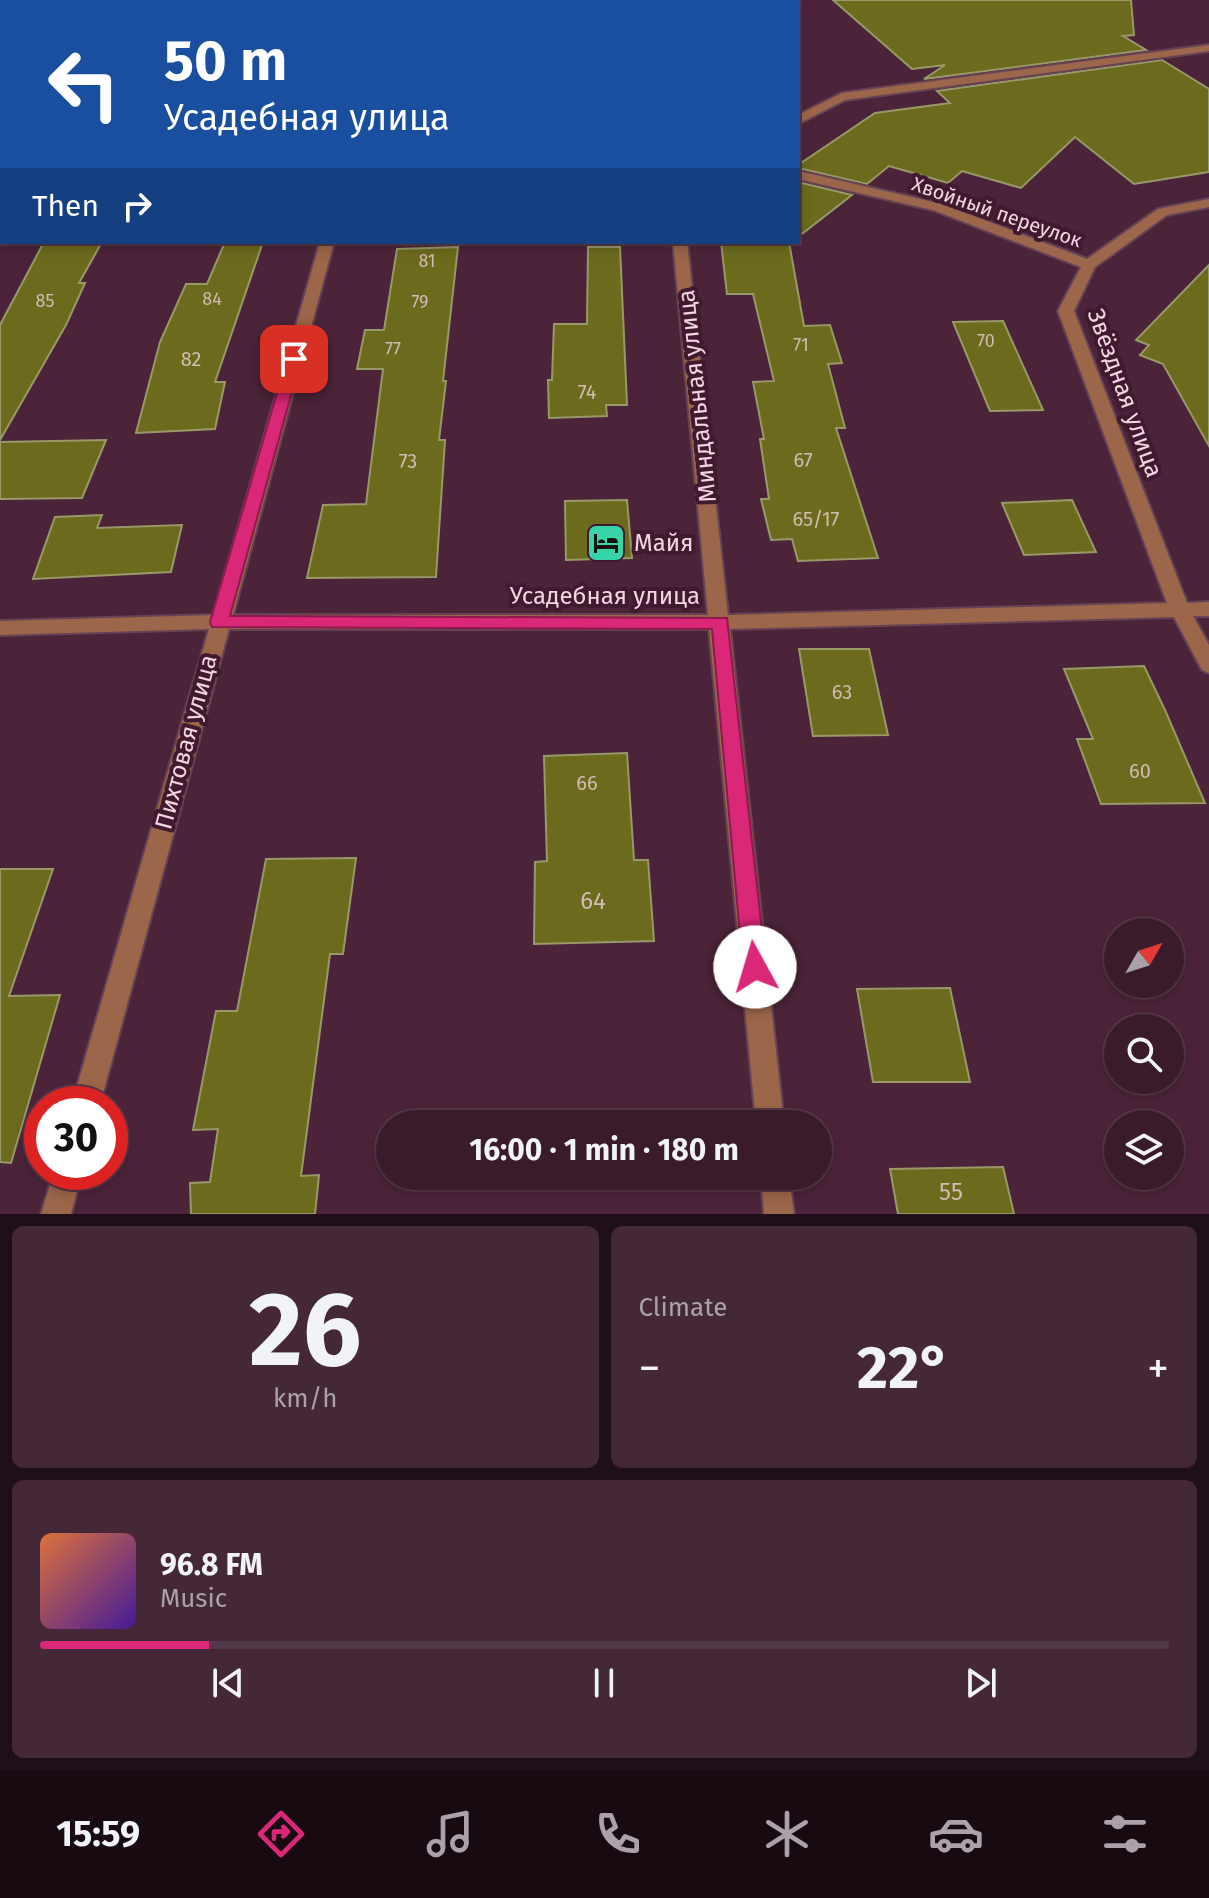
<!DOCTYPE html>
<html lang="en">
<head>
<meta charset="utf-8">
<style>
	:root { --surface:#391b2b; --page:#442837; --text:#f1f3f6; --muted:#aba1a9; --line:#533947; --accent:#db2777 }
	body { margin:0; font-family:"Fira Sans",sans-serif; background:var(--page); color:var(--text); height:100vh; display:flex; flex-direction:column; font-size:30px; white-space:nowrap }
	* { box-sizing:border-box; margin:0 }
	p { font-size:26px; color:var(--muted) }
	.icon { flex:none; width:44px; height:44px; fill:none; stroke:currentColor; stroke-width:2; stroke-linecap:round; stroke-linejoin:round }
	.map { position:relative; height:1214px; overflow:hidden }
	.sheet { display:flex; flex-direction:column; gap:12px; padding:12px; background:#1f0f18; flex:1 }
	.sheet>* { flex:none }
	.top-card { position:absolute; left:0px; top:0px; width:800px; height:244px; box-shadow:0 4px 12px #0003,0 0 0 2px var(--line); background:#1a4fa0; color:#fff; overflow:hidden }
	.needle { width:52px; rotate:51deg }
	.controls { position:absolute; left:1104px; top:918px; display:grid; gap:16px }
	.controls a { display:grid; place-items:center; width:80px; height:80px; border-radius:50%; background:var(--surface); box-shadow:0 4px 12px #0003,0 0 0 2px var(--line); font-size:40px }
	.speed { position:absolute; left:24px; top:1086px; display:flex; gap:16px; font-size:40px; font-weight:700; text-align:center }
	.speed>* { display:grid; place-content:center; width:104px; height:104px; border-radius:50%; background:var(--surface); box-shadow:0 4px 12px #0003,0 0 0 2px var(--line); line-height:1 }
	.speed .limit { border:12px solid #d22; background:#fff; color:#111 }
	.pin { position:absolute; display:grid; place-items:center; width:68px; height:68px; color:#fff; margin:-34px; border-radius:16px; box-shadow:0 4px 12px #0006 }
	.me { position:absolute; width:88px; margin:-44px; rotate:354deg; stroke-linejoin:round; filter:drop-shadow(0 0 6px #0008) }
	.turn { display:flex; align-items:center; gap:28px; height:168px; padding:0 32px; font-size:36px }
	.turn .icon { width:104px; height:104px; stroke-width:2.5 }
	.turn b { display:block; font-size:56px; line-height:68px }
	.then { display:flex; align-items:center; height:76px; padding:0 32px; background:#0003; gap:16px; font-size:30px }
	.big { font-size:60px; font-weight:700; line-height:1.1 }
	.sheet .widget { flex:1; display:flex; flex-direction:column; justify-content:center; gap:12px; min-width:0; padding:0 28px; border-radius:12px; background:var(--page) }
	.sheet .dial { align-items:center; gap:0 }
	.dial b { font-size:104px; line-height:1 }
	.song { display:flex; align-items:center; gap:24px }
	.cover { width:96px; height:96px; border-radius:12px; background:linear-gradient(135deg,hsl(20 70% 55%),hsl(260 70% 35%)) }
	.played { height:8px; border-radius:4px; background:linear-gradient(90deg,var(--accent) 15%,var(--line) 15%) }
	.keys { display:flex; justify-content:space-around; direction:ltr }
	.heat { display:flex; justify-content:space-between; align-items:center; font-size:44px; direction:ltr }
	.sheet .tiles { flex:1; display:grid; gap:12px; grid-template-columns:1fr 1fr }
	.widget:last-child { grid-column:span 2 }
	.trip { position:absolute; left:376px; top:1110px; width:456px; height:80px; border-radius:40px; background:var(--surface); box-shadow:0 4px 12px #0003,0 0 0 2px var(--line); font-weight:700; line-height:80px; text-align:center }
	.tab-bar { display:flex; height:128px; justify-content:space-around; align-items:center; background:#170b11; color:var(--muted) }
	.tab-bar .icon { width:56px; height:56px }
	.tab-bar .selected { color:var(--accent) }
	.tab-bar b { font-size:36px; color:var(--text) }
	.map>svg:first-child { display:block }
	.building { fill:#6b6a1d; stroke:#989969; stroke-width:2 }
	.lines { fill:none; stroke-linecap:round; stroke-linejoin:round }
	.minor-casing { stroke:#674154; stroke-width:4 }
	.minor { fill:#9b6649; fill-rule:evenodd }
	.route { fill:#db2777; stroke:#8e194d; stroke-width:2 }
	.labels { text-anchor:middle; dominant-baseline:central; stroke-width:8; stroke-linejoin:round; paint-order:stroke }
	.far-number-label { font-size:18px; fill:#d0bcb2 }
	.far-street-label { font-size:20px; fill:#f2d7e3; stroke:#411a2f }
	.number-label { font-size:20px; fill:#d0bcb2 }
	.street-label { font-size:24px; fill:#f2d7e3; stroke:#411a2f }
	.poi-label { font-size:24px; fill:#f2d7e3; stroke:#411a2f; text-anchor:start }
	.near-number-label { font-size:24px; fill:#d0bcb2 }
</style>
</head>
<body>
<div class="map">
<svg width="1209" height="1214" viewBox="0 0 1209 1214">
	<rect width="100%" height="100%" fill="#4c2439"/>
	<!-- building -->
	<g class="building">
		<polygon points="833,0 1131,0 1134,35 1123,36 1146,50 924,79 945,65 912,69"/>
		<polygon points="1162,60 1209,89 1209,172 1134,184 1075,137 1021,188 962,171 948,183 889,166 867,184 798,168 798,165 875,113 950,103 937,91"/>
		<polygon points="798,182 852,195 798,237"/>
		<polygon points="44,242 102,242 79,283 85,283 66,325 0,440 0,325"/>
		<polygon points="225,242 263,242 215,382 225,382 215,429 136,433 160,342 186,284 207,284"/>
		<polygon points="721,242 789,242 804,326 830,325 842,363 828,364 845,428 836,428 878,558 798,561 792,539 771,540 761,499 769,499 760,439 764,439 753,382 774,381 753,294 727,294"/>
		<polygon points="458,247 443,381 446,381 439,440 445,440 436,577 307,578 323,505 366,504 383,369 357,369 365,330 384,330 397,249"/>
		<polygon points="588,247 620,247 627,405 606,405 607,416 549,418 548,380 552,380 554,324 587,324"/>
		<polygon points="1209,265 1209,446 1163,364 1140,355 1149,345 1136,340"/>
		<polygon points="1003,321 1043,410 990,411 953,322"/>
		<polygon points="106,440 82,498 0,499 0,442"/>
		<polygon points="627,500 632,558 566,560 565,501"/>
		<polygon points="1072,500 1096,552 1024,555 1002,503"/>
		<polygon points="102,515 97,528 182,525 171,572 33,579 55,517"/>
		<polygon points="799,649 869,649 888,735 813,736"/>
		<polygon points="1144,666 1165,710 1205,803 1101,804 1077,739 1093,739 1064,669"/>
		<polygon points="627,753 634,860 648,860 654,941 534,944 535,862 547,861 544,756"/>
		<polygon points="356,858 343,954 330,954 301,1176 319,1175 315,1214 191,1214 190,1183 210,1182 218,1129 193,1130 216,1011 237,1011 266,859"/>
		<polygon points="0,869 53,869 9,996 60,995 11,1163 0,1162"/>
		<polygon points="950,988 970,1082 873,1082 857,989"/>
		<polygon points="1003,1167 1014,1214 898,1214 890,1169"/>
	</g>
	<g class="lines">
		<defs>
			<g id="minor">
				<polygon points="228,0 243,0 244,2 229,2"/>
				<polygon points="1209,45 1209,51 845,100 798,124 798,115 842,93"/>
				<polygon points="2,128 2,138 0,139 0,129"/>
				<polygon points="798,171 942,204 1087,259 1158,209 1209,199 1209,207 1167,215 1095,267 1074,311 1187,603 1209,602 1209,616 1193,616 1209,645 1209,673 1202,670 1174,617 730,629 784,1124 756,1124 709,629 229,629 100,1104 72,1104 209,629 0,635 0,621 213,615 320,242 334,242 233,615 708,615 673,242 687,242 728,615 1167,603 1058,311 1081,267 933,210 798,179"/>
				<polygon points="54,1172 82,1172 71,1214 41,1214"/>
				<polygon points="761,1176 789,1176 794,1214 764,1214"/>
			</g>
		</defs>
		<!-- minor casing -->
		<use href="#minor" class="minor-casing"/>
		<!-- minor -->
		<use href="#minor" class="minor"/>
	</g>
	<!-- route -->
	<polygon class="route" points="294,355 301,359 230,616 727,618 766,967 763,975 755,978 746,975 743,967 712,629 212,627 210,622 287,359"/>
	<!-- icons -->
	<defs>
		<symbol id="hotel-square" viewBox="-11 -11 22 22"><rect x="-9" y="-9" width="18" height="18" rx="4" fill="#36d4a7" stroke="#411a2f"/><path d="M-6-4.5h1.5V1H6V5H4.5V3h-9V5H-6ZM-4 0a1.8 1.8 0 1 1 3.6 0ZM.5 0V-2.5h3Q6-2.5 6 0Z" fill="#111"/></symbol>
	</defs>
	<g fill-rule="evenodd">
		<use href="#hotel-square" x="584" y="521" width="44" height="44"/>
	</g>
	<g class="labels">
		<!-- far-number labels -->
		<g class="far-number-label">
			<text x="427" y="261">81</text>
			<text x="212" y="299">84</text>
			<text x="45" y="301">85</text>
			<text x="420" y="302">79</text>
			<text x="986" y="341">70</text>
			<text x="801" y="345">71</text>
			<text x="393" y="349">77</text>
		</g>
		<!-- far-street labels -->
		<g class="far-street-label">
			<text transform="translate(997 212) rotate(19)">Хвойный переулок</text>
		</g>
		<!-- number labels -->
		<g class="number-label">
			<text x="191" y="359">82</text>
			<text x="587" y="392">74</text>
			<text x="803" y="460">67</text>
			<text x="408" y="461">73</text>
			<text x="816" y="519">65/17</text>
			<text x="842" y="692">63</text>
			<text x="1140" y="771">60</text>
			<text x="587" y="783">66</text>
		</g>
		<!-- street labels -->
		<g class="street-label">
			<text transform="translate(1125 393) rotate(70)">Звёздная улица</text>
			<text transform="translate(697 396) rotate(-96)">Миндальная улица</text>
			<text x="605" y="596">Усадебная улица</text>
			<text transform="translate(186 742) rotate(-75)">Пихтовая улица</text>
		</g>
		<!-- poi labels -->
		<g class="poi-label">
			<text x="634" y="543">Майя</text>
		</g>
		<!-- near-number labels -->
		<g class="near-number-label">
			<text x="593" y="901">64</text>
			<text x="951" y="1192">55</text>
		</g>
	</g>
</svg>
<div class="controls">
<a><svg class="needle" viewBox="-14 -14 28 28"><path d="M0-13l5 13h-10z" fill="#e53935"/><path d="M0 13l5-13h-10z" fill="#aba1a9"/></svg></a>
<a><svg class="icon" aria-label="search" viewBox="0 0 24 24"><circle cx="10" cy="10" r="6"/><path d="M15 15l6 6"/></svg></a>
<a><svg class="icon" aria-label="layers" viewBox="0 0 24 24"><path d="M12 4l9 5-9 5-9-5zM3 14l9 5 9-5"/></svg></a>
</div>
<div class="speed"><div class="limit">30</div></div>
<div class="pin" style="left:294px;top:359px;background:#d93025"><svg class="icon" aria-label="arrive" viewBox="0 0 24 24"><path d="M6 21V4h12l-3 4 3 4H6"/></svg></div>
<svg class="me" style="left:755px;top:967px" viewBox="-20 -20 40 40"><circle r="19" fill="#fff"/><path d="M0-13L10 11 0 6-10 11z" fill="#db2777"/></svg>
<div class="trip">16:00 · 1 min · 180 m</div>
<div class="top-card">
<div class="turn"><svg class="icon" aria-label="left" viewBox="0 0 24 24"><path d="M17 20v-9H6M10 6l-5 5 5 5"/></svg><div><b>50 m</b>Усадебная улица</div></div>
<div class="then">Then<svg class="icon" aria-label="right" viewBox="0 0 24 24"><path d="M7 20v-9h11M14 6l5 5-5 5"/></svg></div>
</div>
</div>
<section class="sheet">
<div class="tiles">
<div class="widget dial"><b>26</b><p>km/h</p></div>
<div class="widget"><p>Climate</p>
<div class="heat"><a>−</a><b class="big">22°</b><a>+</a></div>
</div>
<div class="widget">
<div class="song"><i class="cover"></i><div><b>96.8 FM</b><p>Music</p></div></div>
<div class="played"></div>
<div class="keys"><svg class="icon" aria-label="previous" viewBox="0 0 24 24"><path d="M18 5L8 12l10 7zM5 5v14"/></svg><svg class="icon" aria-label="pause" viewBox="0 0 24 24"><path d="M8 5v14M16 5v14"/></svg><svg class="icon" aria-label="next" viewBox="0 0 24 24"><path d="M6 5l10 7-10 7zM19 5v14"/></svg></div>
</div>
</div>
</section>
<nav class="tab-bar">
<b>15:59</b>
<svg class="icon selected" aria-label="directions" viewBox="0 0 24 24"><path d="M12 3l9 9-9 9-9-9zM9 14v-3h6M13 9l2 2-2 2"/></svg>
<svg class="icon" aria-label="music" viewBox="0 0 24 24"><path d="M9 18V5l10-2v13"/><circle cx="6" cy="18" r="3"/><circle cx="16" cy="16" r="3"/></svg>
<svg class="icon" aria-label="phone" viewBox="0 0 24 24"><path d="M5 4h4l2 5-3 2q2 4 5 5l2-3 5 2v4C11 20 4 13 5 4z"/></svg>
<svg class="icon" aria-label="climate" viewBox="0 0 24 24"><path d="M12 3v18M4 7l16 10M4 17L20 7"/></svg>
<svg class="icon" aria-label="car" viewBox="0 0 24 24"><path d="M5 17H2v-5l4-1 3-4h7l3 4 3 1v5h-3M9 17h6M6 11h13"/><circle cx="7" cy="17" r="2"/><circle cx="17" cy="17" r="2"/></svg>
<svg class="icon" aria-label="filters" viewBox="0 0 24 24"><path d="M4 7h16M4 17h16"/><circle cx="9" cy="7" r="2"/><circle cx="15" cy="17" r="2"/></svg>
</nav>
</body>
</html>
